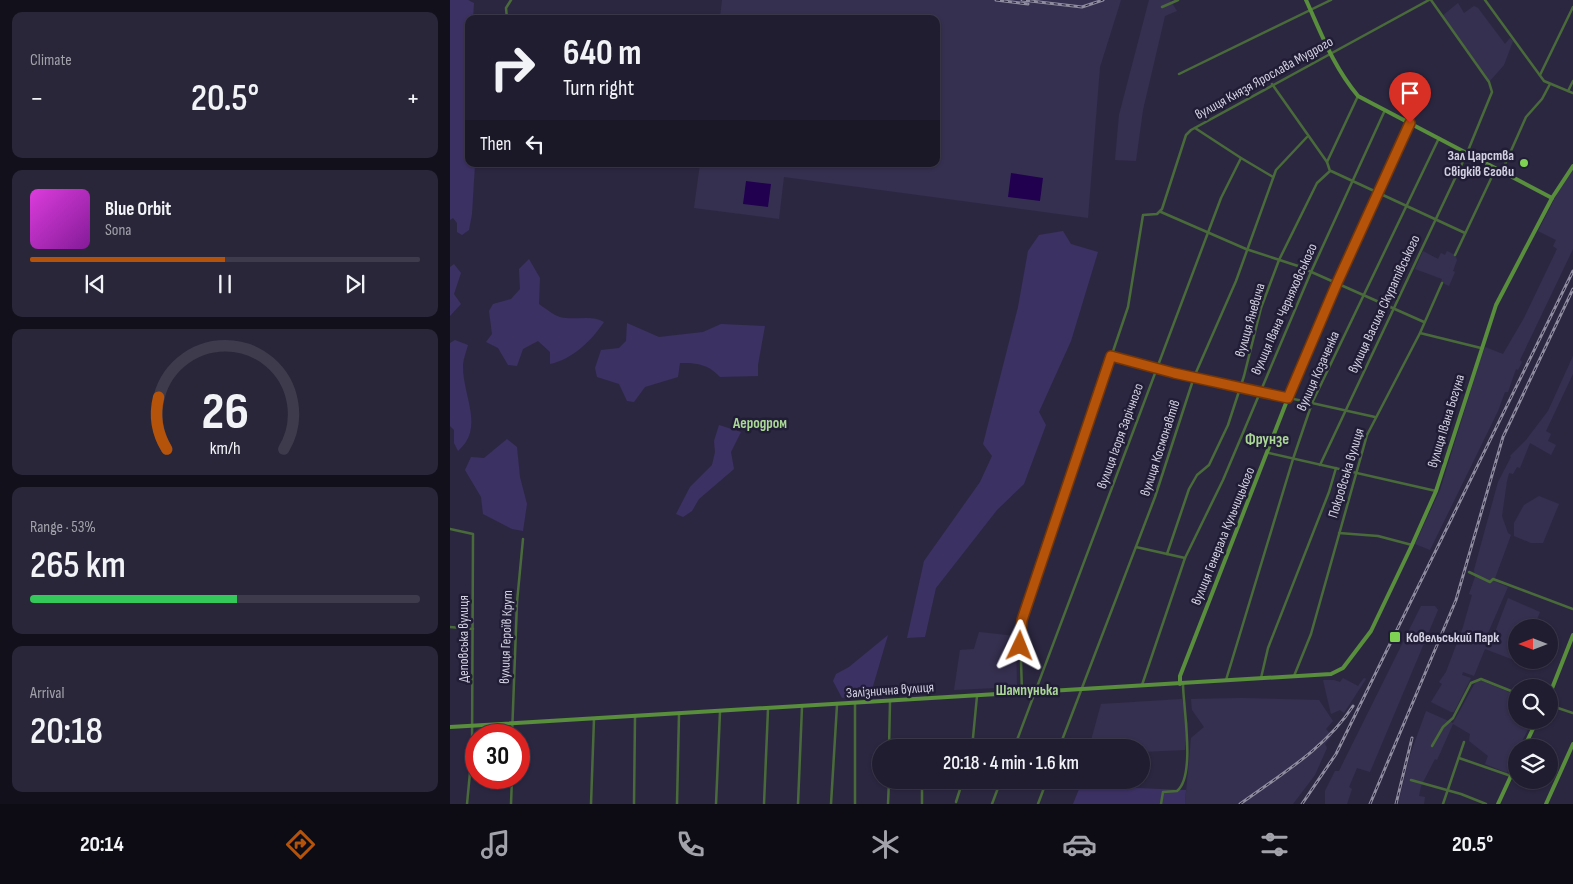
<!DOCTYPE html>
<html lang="en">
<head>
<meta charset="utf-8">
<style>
	:root { --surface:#211d31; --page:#292639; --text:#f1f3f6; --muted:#a2a2ab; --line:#3e3b4d; --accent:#b45309 }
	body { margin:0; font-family:"Sofia Sans Condensed",sans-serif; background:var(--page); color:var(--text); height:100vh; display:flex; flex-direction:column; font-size:19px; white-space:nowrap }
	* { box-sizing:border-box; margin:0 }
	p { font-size:16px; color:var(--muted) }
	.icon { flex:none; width:28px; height:28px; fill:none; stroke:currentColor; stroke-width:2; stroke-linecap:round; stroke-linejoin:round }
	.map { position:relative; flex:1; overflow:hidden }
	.panel { display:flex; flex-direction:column; gap:12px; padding:12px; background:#12101b; width:450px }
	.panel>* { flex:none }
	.banner { position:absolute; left:15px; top:15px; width:475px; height:152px; border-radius:10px; box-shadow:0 1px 4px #0004,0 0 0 1px var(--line); background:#211d31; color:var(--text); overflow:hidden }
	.needle { width:32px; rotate:270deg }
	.controls { position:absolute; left:1058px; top:619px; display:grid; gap:10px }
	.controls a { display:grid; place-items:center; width:50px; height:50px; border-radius:50%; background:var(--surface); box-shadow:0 1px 4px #0004,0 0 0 1px var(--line); font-size:25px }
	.speed { position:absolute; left:15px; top:724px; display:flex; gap:10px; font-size:25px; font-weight:700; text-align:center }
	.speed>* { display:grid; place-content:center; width:65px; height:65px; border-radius:50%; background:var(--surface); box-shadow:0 1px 4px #0004,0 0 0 1px var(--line); line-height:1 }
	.speed .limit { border:8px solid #d22; background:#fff; color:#111 }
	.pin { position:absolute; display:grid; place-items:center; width:42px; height:42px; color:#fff; margin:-51px -21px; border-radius:50% 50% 50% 0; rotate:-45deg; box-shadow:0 0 5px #0007 }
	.pin .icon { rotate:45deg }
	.me { position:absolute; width:55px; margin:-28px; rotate:2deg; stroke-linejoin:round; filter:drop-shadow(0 0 4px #0008) }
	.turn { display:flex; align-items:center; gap:18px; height:105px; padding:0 15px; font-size:22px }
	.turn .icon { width:65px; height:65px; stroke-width:2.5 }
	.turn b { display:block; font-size:35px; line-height:42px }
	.then { display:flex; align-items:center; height:48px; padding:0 15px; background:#0003; gap:10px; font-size:19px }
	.big { font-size:38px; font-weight:600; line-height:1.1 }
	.panel .widget { flex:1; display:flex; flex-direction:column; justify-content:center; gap:8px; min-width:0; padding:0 18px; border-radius:10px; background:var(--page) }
	.panel .dial { align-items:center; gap:0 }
	.dial svg { height:130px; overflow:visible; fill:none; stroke:var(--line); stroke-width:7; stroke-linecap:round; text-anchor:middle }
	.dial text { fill:var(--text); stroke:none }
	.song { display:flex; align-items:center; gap:15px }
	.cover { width:60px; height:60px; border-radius:8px; background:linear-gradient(135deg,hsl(300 70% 55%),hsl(290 70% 35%)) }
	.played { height:5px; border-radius:2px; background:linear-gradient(90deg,var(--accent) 50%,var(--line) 50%) }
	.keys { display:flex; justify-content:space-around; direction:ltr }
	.heat { display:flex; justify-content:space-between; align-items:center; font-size:28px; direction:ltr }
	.charge { height:8px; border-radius:4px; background:linear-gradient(90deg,#34c759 53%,var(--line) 0) }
	.trip { position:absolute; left:422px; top:739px; width:278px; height:50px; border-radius:25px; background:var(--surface); box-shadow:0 1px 4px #0004,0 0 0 1px var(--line); font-weight:600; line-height:50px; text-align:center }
	.tab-bar { display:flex; height:80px; justify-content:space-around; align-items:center; background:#0d0c14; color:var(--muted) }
	.tab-bar .icon { width:35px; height:35px }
	.tab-bar .active { color:var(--accent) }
	.tab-bar b { font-size:22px; color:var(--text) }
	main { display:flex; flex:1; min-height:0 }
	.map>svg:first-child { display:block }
	.built { fill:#363050 }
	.green { fill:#3c3163 }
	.water { fill:#210050 }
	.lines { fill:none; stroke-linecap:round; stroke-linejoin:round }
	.street { stroke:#496b39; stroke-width:2.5 }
	.secondary { stroke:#588e3c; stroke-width:4 }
	.rail-casing { stroke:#8f8ca0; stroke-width:3 }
	.rail { stroke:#221d36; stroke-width:1; stroke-dasharray:4; stroke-linecap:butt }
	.route-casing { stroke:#753606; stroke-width:12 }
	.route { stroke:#b45309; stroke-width:9 }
	.poi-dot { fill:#7ed153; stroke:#221d36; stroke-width:2 }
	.labels { text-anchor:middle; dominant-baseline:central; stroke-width:5; stroke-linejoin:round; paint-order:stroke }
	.street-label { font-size:14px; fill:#d2d0e1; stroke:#221d36 }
	.poi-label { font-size:14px; font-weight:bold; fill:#d2d0e1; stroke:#221d36; text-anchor:end }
	.neighbourhood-label { font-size:15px; font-weight:bold; fill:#aad796; stroke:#221d36 }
	.quarter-label { font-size:16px; font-weight:bold; fill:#aad796; stroke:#221d36 }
</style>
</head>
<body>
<main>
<section class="panel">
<div class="widget"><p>Climate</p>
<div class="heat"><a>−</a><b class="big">20.5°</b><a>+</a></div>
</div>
<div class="widget">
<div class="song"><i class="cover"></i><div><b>Blue Orbit</b><p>Sona</p></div></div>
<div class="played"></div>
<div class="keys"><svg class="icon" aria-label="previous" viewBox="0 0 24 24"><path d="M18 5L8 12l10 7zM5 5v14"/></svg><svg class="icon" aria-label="pause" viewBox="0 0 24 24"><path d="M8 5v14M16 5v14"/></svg><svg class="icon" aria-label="next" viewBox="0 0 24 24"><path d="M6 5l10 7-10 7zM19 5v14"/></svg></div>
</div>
<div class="widget dial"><svg viewBox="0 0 100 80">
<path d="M14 69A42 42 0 1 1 86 69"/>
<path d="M14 69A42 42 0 0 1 9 37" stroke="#b45309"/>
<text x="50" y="56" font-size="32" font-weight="700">26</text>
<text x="50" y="72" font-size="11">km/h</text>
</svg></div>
<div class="widget"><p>Range · 53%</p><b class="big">265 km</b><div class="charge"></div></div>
<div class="widget"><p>Arrival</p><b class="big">20:18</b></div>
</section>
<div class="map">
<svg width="1123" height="804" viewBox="0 0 1123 804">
	<rect width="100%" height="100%" fill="#2c2741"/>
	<!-- built -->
	<g class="built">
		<polygon points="272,0 671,0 650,67 638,218 334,177 329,219 244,208 250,164 486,164 486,19 270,19"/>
		<polygon points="699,0 720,0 727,11 715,16 693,110 686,161 665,160 669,115"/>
		<polygon points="1008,3 1014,13 1024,6 1028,8 1055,44 1060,38 1063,41 1054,65 1039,82 992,16"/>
		<polygon points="1123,170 1123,249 1070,360 1072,362 1068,370 1066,369 1058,392 1055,392 1048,411 980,550 965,544 990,490 1030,361 1035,347 1053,354 1074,318 1107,249 1103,246 1106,240 1088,231 1107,194"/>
		<polygon points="973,251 988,259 991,253 995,255 997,251 1005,255 1007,260 1003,271 1005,272 999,286 991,282 992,279 965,269"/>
		<polygon points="1123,356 1123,374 1096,431 1101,434 1098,441 1106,445 1101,455 1080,443 1070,468 1067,467 1063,474 1059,473 1057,481 1052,516 1058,533 1061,535 1044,581 1058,587 1038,633 1044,635 1058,598 1090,612 1084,627 1066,628 1066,660 1069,662 1035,649 1024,676 1013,672 1012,675 1021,678 1004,712 1001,712 981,702 992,684 989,682 996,672 1013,627 1022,595 1019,594 1025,577 1024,570 1048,482 1061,457 1060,456 1076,440 1098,411"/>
		<polygon points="1089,496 1109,504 1093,543 1081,543 1064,536 1064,523 1074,505"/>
		<polygon points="971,606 985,606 988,610 920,772 907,768 899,787 902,789 897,804 875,804 875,791 885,771 889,771"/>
		<polygon points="529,632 566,636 567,687 504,690 510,650 524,649"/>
		<polygon points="893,678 908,686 914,678 916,679 894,713 890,710 881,714 873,680 884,680 890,682"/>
		<polygon points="1030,680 1066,695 1066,720 1083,720 1069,747 1066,748 1066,754 1057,773 1035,764 1038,756 1019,741 1020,734 1003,724 987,760 985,759 971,786 969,796 975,797 974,804 948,804 960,755 976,711 1003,723 1025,683"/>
		<polygon points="792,698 869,700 883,721 876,729 882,736 875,744 877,748 865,775 843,804 735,804 741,738 754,727 742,710 741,699"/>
		<polygon points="732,699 738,724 735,750 691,752 691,748 639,748 651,704"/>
		<polygon points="631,780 687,780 684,789 629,789"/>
	</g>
	<!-- green -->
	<g class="green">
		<polygon points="0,0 18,0 24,3 23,19 19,19 19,164 25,164 22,214 19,230 12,235 7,232 7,223 3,218 0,220"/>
		<polygon points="613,231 621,244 648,252 621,341 589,412 596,425 574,484 547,510 486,588 475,637 457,638 474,561 530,482 542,456 533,444 568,307 578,251 589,235"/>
		<path d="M79,259L90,278L89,304C95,308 103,315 110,317C125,321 141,314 154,322C141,341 123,359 100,364V352L88,341L73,349L67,366L58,365L48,348L36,342L42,334L39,311L43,304L61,299L70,289L69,269Z"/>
		<polygon points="4,264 11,273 4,294 11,304 0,316 0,267"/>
		<path d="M177,323L209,337L253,332L271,324L315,326L308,365V376L270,377C258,364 247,363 230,363L228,377L195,387L184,402L177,401L169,384L147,377L145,368L151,350L169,348L176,341Z"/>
		<path d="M5,340L18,345C16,352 13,360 13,367C13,397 35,428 8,451L4,443V430L0,426V343Z"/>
		<polygon points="269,425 291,432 281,452 284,469 249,499 242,511 233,517 226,514 240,487 262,465 265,452 264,441"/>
		<polygon points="57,439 67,447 70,477 77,504 73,531 62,529 33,514 31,497 15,470 21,457 34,458"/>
		<polygon points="438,635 421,693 392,698 383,681 386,674 399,667"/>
		<polygon points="686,788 736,790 735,804 623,804 629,789"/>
	</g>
	<!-- water -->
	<g class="water">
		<polygon points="561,173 593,178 590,201 558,197"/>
		<polygon points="296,181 321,184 318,207 293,204"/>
	</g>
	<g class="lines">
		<!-- street -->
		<g class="street">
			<polyline points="1035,0 1094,81 1123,93"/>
			<polyline points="712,7 728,0"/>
			<polyline points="57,19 56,8 61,0"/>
			<polyline points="729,74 881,0"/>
			<polyline points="1090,75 1123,7"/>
			<polyline points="822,84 877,162"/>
			<polyline points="1118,91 1123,81"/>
			<polyline points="791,158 823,177"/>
			<polyline points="881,171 1015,233"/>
			<polyline points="1052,171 1076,117 1092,99 1100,84"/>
			<polyline points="711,212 796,249 848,266 974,322"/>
			<polyline points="1005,255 1046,168"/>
			<polyline points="970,333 1031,348"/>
			<polyline points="661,356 744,377 925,417"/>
			<polyline points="819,453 986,491"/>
			<polyline points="870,465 1017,153 1042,92 1039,82 981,0"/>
			<polyline points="0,529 23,534 22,751 17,804"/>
			<polyline points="889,533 928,536 962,545"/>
			<polyline points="686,547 735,558"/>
			<polyline points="717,554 739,489 747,475 759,465 778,425 794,376 811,308 829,260 867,183 880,171 877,162 908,96"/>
			<polyline points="1019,572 1040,582 1043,579 1123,609"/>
			<polyline points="0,627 23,629"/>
			<polyline points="844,676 861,634 917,435 970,333 992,283"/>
			<polyline points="811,678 818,648 879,492 886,468"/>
			<polyline points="776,680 843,459 862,403 989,138"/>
			<polyline points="692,685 735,558 773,480 861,272 935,110"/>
			<polyline points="572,692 570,630 572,620 678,307 693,215 707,214 712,209 736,135 741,130 979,0"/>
			<polyline points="1099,705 1123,713"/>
			<polyline points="62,735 67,602 73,539"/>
			<polyline points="982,746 993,727 1003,718 1021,683 1031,679 1066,693"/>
			<polyline points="439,748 440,702"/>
			<polyline points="522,748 527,696"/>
			<polyline points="564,748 771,198 791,158 745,128"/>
			<polyline points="609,748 705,497 744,377 786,281 826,170 857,137"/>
			<polyline points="1009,758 1061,776"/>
			<polyline points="472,780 472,804"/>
			<polyline points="961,780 1011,794 1036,804"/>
			<polyline points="506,802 513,780"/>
			<polyline points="61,804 62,778"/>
			<polyline points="141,804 144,719"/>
			<polyline points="184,804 185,717"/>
			<polyline points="227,804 229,714"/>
			<polyline points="266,804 270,712"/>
			<polyline points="314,804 318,709"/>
			<polyline points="348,804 352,707"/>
			<polyline points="381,804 387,705"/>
			<polyline points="405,804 405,704"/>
			<polyline points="438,804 439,780"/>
			<polyline points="542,804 551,780"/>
			<polyline points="588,804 597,780"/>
			<path d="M711,804L713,792L727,791C746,776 733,706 733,684"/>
			<polyline points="993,804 1014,742"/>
		</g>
		<!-- secondary -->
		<g class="secondary">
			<path d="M856,0C872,35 883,66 908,96L1102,198"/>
			<polyline points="730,684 730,676 838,398 887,283 960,123"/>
			<polyline points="1099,696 1123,635"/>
			<polyline points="0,727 881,674 893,668 921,631 962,545 986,491 1046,305 1102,198 1123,166"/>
			<polyline points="1074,748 1087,720"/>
			<polyline points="1048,804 1066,765"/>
			<polyline points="1096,804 1123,744"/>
		</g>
		<defs>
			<g id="rail">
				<polyline points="546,0 578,4"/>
				<polyline points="572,0 632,7 653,0"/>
				<path d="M790,804C830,775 876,748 903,706"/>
				<polyline points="852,804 886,754 1123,271"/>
				<polyline points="920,804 1006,600 1053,437 1123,289"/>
				<polyline points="946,804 962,738"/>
			</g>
		</defs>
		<!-- rail casing -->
		<use href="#rail" class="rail-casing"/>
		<!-- rail -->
		<use href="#rail" class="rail"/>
	</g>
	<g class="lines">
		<defs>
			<polyline id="route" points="570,646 572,620 661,356 724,373 838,398 887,283 960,123"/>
		</defs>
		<!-- route casing -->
		<use href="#route" class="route-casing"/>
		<!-- route -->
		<use href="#route" class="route"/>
	</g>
	<!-- markers -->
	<g class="poi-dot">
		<circle cx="1074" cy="163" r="5"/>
		<rect x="939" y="631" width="12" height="12" rx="2.5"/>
	</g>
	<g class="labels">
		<!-- street labels -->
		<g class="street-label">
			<text transform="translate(814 78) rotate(-29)">вулиця Князя Ярослава Мудрого</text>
			<text transform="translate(934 304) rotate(-65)">вулиця Василя Скуратівського</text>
			<text transform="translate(834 309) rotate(-66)">вулиця Івана Черняховського</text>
			<text transform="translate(800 320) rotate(-74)">вулиця Яневича</text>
			<text transform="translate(868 371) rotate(-66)">вулиця Козаченка</text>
			<text transform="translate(996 421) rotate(-73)">вулиця Івана Богуна</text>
			<text transform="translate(670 436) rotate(-70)">вулиця Ігоря Зарічного</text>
			<text transform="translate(710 448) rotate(-72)">вулиця Космонавтів</text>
			<text transform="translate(896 473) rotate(-73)">Покровська вулиця</text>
			<text transform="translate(773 536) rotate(-68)">вулиця Генерала Кульчицького</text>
			<text transform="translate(56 637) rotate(-88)">вулиця Героїв Крут</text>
			<text transform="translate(13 639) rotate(-90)">Деповська вулиця</text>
			<text transform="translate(440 690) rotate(-4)">Залізнична вулиця</text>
		</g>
		<!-- poi labels -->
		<g class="poi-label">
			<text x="1064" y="155">Зал Царства<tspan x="1064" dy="16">Свідків Єгови</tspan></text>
			<text x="956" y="637" text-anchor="start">Ковельський Парк</text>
		</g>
		<!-- neighbourhood labels -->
		<g class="neighbourhood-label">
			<text x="310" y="423">Аеродром</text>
			<text x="577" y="690">Шампунька</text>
		</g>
		<!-- quarter labels -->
		<g class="quarter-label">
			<text x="817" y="439">Фрунзе</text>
		</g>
	</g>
</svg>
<div class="controls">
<a><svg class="needle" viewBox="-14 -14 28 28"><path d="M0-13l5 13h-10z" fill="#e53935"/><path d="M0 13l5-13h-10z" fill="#a2a2ab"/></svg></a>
<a><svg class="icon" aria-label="search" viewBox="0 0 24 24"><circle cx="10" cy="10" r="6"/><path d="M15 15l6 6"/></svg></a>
<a><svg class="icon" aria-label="layers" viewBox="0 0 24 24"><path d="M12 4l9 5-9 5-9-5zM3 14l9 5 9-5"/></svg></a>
</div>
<div class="speed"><div class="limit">30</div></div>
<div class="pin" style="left:960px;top:123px;background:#d93025"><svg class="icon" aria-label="arrive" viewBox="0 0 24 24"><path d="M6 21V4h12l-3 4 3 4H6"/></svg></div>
<svg class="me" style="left:570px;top:646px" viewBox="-20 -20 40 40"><path d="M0-17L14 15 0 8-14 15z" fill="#b45309" stroke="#fff" stroke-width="4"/></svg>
<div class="trip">20:18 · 4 min · 1.6 km</div>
<div class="banner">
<div class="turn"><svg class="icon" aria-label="right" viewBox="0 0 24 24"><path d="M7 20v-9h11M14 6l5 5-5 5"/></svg><div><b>640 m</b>Turn right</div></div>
<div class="then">Then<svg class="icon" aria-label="left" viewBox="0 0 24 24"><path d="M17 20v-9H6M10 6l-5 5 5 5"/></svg></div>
</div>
</div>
</main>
<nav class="tab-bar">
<b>20:14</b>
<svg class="icon active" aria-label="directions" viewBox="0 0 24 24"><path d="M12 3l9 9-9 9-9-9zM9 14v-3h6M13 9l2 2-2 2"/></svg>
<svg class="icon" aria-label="music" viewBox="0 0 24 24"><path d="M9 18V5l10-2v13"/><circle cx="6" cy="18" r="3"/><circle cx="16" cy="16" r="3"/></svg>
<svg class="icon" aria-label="phone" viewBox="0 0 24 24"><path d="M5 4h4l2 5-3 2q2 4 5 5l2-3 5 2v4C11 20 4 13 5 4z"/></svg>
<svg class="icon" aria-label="climate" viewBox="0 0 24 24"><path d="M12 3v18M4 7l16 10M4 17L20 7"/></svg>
<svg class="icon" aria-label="car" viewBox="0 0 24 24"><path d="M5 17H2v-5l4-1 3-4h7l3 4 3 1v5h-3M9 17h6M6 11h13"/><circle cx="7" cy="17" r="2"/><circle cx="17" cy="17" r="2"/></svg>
<svg class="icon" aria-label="filters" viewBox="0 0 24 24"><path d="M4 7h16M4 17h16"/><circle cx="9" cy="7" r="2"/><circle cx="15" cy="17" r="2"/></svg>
<b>20.5°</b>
</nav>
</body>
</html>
